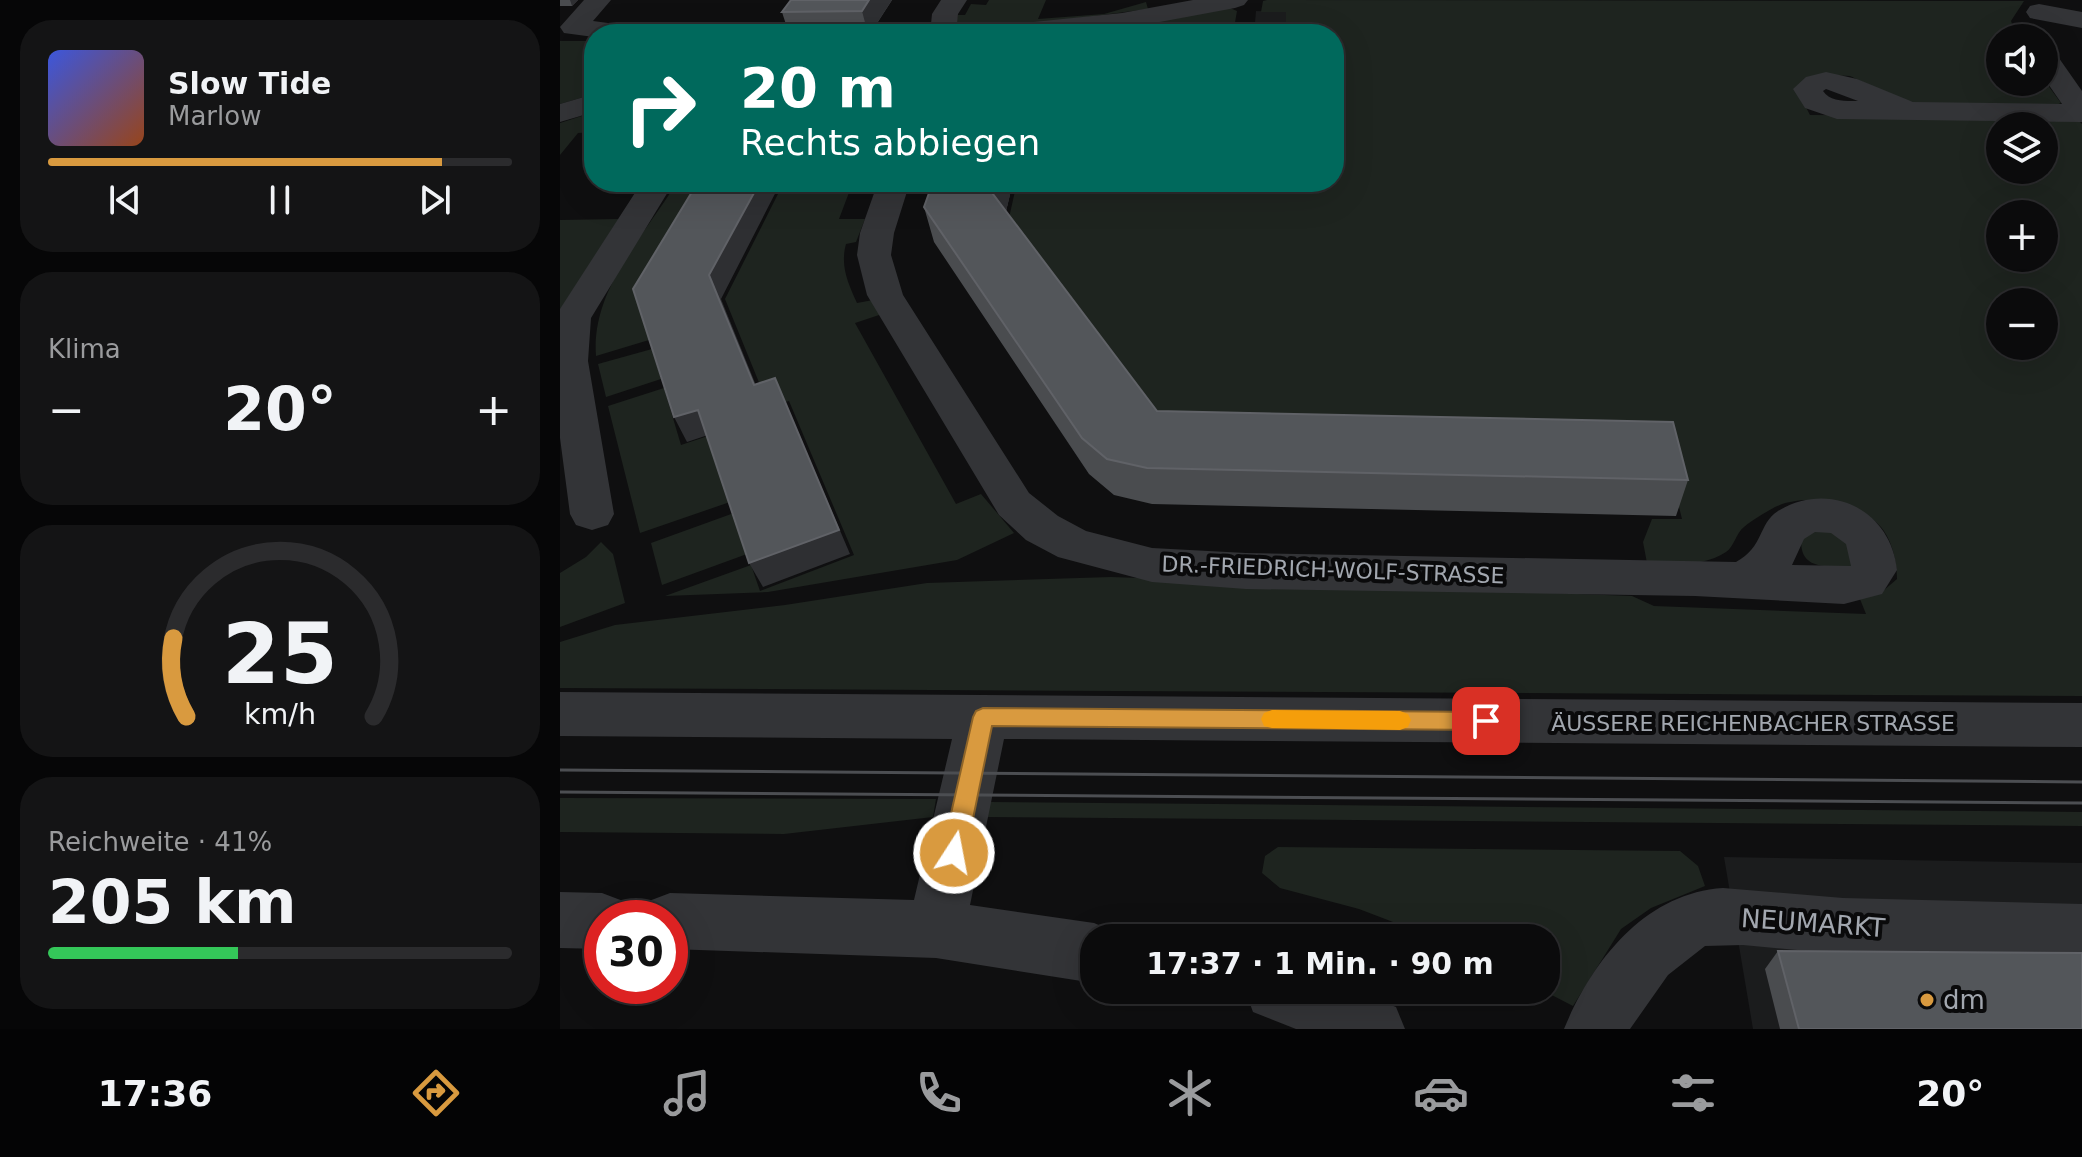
<!DOCTYPE html>
<html lang="de">
<head>
<meta charset="utf-8">
<style>
	:root { --surface:#0b0b0c; --page:#141415; --text:#f1f3f6; --muted:#9a9b9d; --line:#2b2b2d; --accent:#d99a3f }
	body { margin:0; font-family:"DejaVu Sans",sans-serif; background:var(--page); color:var(--text); height:100vh; display:flex; flex-direction:column; font-size:30px; white-space:nowrap }
	* { box-sizing:border-box; margin:0 }
	p { font-size:26px; color:var(--muted) }
	.icon { flex:none; width:44px; height:44px; fill:none; stroke:currentColor; stroke-width:2; stroke-linecap:round; stroke-linejoin:round }
	.map { position:relative; flex:1; overflow:hidden }
	.panel { display:flex; flex-direction:column; gap:20px; padding:20px; background:#060607; width:560px }
	.panel>* { flex:none }
	.top-card { position:absolute; left:24px; top:24px; width:760px; height:168px; border-radius:32px; box-shadow:0 8px 32px #0002,0 0 0 2px var(--line); background:#00695c; color:#fff; overflow:hidden }
	.buttons { position:absolute; left:1426px; top:24px; display:grid; gap:16px }
	.buttons a { display:grid; place-items:center; width:72px; height:72px; border-radius:50%; background:var(--surface); box-shadow:0 8px 32px #0002,0 0 0 2px var(--line); font-size:40px }
	.speed { position:absolute; left:24px; top:900px; display:flex; gap:16px; font-size:40px; font-weight:700; text-align:center }
	.speed>* { display:grid; place-content:center; width:104px; height:104px; border-radius:50%; background:var(--surface); box-shadow:0 8px 32px #0002,0 0 0 2px var(--line); line-height:1 }
	.speed .limit { border:12px solid #d22; background:#fff; color:#111 }
	.pin { position:absolute; display:grid; place-items:center; width:68px; height:68px; color:#fff; margin:-34px; border-radius:16px; box-shadow:0 4px 12px #0006 }
	.me { position:absolute; width:88px; margin:-44px; rotate:11deg; stroke-linejoin:round; filter:drop-shadow(0 0 6px #0008) }
	.turn { display:flex; align-items:center; gap:28px; height:168px; padding:0 24px; font-size:36px }
	.turn .icon { width:104px; height:104px; stroke-width:2.5 }
	.turn b { display:block; font-size:56px; line-height:68px }
	.big { font-size:60px; font-weight:800; line-height:1.1 }
	.panel .widget { flex:1; display:flex; flex-direction:column; justify-content:center; gap:12px; min-width:0; padding:0 28px; border-radius:32px; background:var(--page) }
	.panel .dial { align-items:center; gap:0 }
	.dial svg { height:208px; overflow:visible; fill:none; stroke:var(--line); stroke-width:7; stroke-linecap:round; text-anchor:middle }
	.dial text { fill:var(--text); stroke:none }
	.song { display:flex; align-items:center; gap:24px }
	.cover { width:96px; height:96px; border-radius:12px; background:linear-gradient(135deg,hsl(230 70% 55%),hsl(20 70% 35%)) }
	.played { height:8px; border-radius:4px; background:linear-gradient(90deg,var(--accent) 85%,var(--line) 85%) }
	.keys { display:flex; justify-content:space-around; direction:ltr }
	.heat { display:flex; justify-content:space-between; align-items:center; font-size:44px; direction:ltr }
	.charge { height:12px; border-radius:6px; background:linear-gradient(90deg,#34c759 41%,var(--line) 0) }
	.trip { position:absolute; left:520px; top:924px; width:480px; height:80px; border-radius:32px; background:var(--surface); box-shadow:0 8px 32px #0002,0 0 0 2px var(--line); font-weight:800; line-height:80px; text-align:center }
	.tab-bar { display:flex; height:128px; justify-content:space-around; align-items:center; background:#040405; color:var(--muted) }
	.tab-bar .icon { width:56px; height:56px }
	.tab-bar .current { color:var(--accent) }
	.tab-bar b { font-size:36px; color:var(--text) }
	main { display:flex; flex:1; min-height:0 }
	.map>svg:first-child { display:block }
	.built { fill:#1b1c1d }
	.green { fill:#1e241f; fill-rule:evenodd }
	.lines { fill:none; stroke-linecap:round; stroke-linejoin:round }
	.minor { fill:#333437; fill-rule:evenodd }
	.tram { stroke:#4c4e52; stroke-width:3 }
	.wall { fill:#4a4c4f }
	.shaded-wall { fill:#2e2f32 }
	.building { fill:#53565a; stroke:#606267; stroke-width:2 }
	.route { fill:#d99a3f; stroke:#8d6429; stroke-width:2 }
	.slow { fill:#f59e0b }
	.poi-dot { fill:#d99a3f; stroke:#0a0a0b; stroke-width:3 }
	.labels { text-anchor:middle; dominant-baseline:central; stroke-width:8; stroke-linejoin:round; paint-order:stroke }
	.street-label { font-size:22px; fill:#a2a7af; stroke:#0a0a0b }
	.near-street-label { font-size:26px; fill:#a2a7af; stroke:#0a0a0b }
	.near-poi-label { font-size:26px; fill:#a2a7af; stroke:#0a0a0b; text-anchor:start }
</style>
</head>
<body>
<main>
<section class="panel">
<div class="widget">
<div class="song"><i class="cover"></i><div><b>Slow Tide</b><p>Marlow</p></div></div>
<div class="played"></div>
<div class="keys"><svg class="icon" aria-label="previous" viewBox="0 0 24 24"><path d="M18 5L8 12l10 7zM5 5v14"/></svg><svg class="icon" aria-label="pause" viewBox="0 0 24 24"><path d="M8 5v14M16 5v14"/></svg><svg class="icon" aria-label="next" viewBox="0 0 24 24"><path d="M6 5l10 7-10 7zM19 5v14"/></svg></div>
</div>
<div class="widget"><p>Klima</p>
<div class="heat"><a>−</a><b class="big">20°</b><a>+</a></div>
</div>
<div class="widget dial"><svg viewBox="0 0 100 80">
<path d="M14 69A42 42 0 1 1 86 69"/>
<path d="M14 69A42 42 0 0 1 9 39" stroke="#d99a3f"/>
<text x="50" y="56" font-size="32" font-weight="700">25</text>
<text x="50" y="72" font-size="11">km/h</text>
</svg></div>
<div class="widget"><p>Reichweite · 41%</p><b class="big">205 km</b><div class="charge"></div></div>
</section>
<div class="map">
<svg width="1522" height="1029" viewBox="0 0 1522 1029">
	<rect width="100%" height="100%" fill="#0f0f10"/>
	<!-- built -->
	<g class="built">
		<polygon points="696,11 726,12 726,34 694,34"/>
		<polygon points="1164,857 1522,863 1522,1029 1193,1029"/>
	</g>
	<!-- green -->
	<g class="green">
		<polygon points="429,0 486,0 478,19 544,14 586,2 588,9 481,23 394,28 398,15 405,15 411,4 426,5"/>
		<path d="M707,0L1464,1L1451,21L1457,38H1440V82L1484,80L1501,103L1491,107L1382,109L1340,99L1290,76L1270,75L1236,88L1250,115L1494,116L1517,119L1522,124V696L0,688V642L55,625L225,605L367,583L551,577L1072,596L1094,606L1306,614L1300,599L1323,591L1337,579C1337,564 1333,544 1324,531C1304,502 1246,492 1215,507C1206,512 1192,520 1184,527C1176,533 1174,547 1166,552C1144,567 1113,564 1087,563L1083,542L1092,519H1122L1106,454L605,444L447,227L457,182H553L570,188H599L626,182H774V34H726V12H701L703,1ZM1440,126H1484V170H1440ZM1440,214H1484V258H1440ZM1440,302H1484V346H1440Z"/>
		<polygon points="670,8 677,11 673,34 656,34 652,25 564,34 510,34"/>
		<polygon points="0,41 34,41 34,94 0,104"/>
		<polygon points="34,112 34,132 18,133 0,155 0,123"/>
		<path d="M224,182H293L279,219H305L296,242L286,244C280,266 288,283 297,303L313,300L322,314L295,323L396,504L421,494L454,533L397,560L208,592L105,596L191,565L200,591L294,555L229,401L209,407L165,299Z"/>
		<path d="M157,186L87,305L85,327L89,340L36,356C31,292 81,239 114,187Z"/>
		<polygon points="59,219 0,310 0,220"/>
		<polygon points="92,349 101,379 46,397 38,364"/>
		<polygon points="104,388 121,445 148,436 170,502 80,533 48,406"/>
		<polygon points="174,513 187,554 102,585 91,543"/>
		<path d="M1264,529L1290,541L1293,566C1268,567 1236,571 1242,535Z"/>
		<polygon points="41,542 53,554 65,603 0,627 0,573 26,557"/>
		<polygon points="0,798 376,799 373,817 224,834 0,832"/>
		<polygon points="430,802 1522,812 1522,826 426,817"/>
		<polygon points="718,847 1120,851 1138,866 1145,886 1091,908 1061,929 1013,1006 982,990 986,990 986,938 875,938 799,909 720,888 702,873 705,856"/>
	</g>
	<g class="lines">
		<!-- minor -->
		<g class="minor">
			<polygon points="24,0 51,0 33,21 85,28 89,34 34,34 34,37 4,33 0,27"/>
			<polygon points="381,0 407,0 398,14 396,34 370,34 372,14"/>
			<polygon points="633,0 688,0 684,5 675,8 562,29 512,34 420,34 424,28 433,26 562,13"/>
			<polygon points="1479,4 1522,12 1522,28 1470,18 1466,12 1470,6"/>
			<path d="M1484,49L1494,51L1522,91V122L1277,119L1245,108L1233,89L1246,77L1266,72L1297,79L1353,102L1502,104L1484,78ZM1266,89L1298,101C1286,101 1270,102 1263,91Z"/>
			<polygon points="34,94 34,112 0,122 0,104"/>
			<polygon points="82,182 114,182 31,318 28,361 54,514 48,525 32,530 16,525 10,514 0,438 0,309"/>
			<path d="M318,182H350L334,233L331,255L343,295L469,493L498,516L526,531L592,548L686,553L1176,562C1204,547 1198,524 1218,511C1270,480 1331,510 1337,570L1322,594L1284,604L1135,596L686,589L592,582L498,557L466,540L439,515L307,295L297,255L300,233ZM1255,532L1271,533L1286,544L1291,566L1232,565L1244,539Z"/>
			<polygon points="0,692 1522,703 1522,747 444,739 410,905 534,923 555,932 558,938 534,938 534,983 376,958 110,949 110,918 82,918 89,901 110,893 354,900 392,739 0,736"/>
			<path d="M1163,888L1283,898L1522,904V962L1313,957L1183,945L1145,946L1108,975L1070,1029H1004C1032,961 1085,893 1163,888Z"/>
			<polygon points="0,892 42,893 63,901 70,918 42,918 42,949 0,948"/>
			<polygon points="685,990 794,990 836,1007 845,1029 736,1029 693,1012"/>
		</g>
		<!-- tram -->
		<g class="tram">
			<polyline points="0,770 1522,782"/>
			<polyline points="0,792 1522,803"/>
		</g>
	</g>
	<!-- wall -->
	<g class="wall">
		<polygon points="0,0 18,0 12,6 0,6"/>
		<polygon points="231,0 332,0 310,34 229,34 222,12"/>
		<polygon points="373,182 453,182 446,211 597,411 1128,480 1116,516 592,504 554,495 529,474 374,242 364,207"/>
		<polygon points="1218,951 1522,1029 1220,1029 1205,969"/>
	</g>
	<!-- shaded-wall -->
	<g class="shaded-wall">
		<polygon points="10,0 18,0 12,6"/>
		<polygon points="309,0 332,0 310,34 308,34 302,11"/>
		<polygon points="200,182 221,182 161,299 206,410 194,385 149,275"/>
		<polygon points="437,182 453,182 442,229 433,194"/>
		<polygon points="215,378 290,554 203,587 189,563"/>
		<polygon points="138,410 151,434 127,442 114,417"/>
	</g>
	<!-- building -->
	<g class="building">
		<polygon points="231,0 309,0 302,11 222,12"/>
		<polygon points="138,182 200,182 149,275 194,385 215,378 279,530 189,563 138,410 114,417 73,289"/>
		<polygon points="373,182 437,182 433,194 597,411 1113,422 1128,480 587,468 547,459 522,438 364,207"/>
		<polygon points="1218,951 1522,953 1522,1029 1239,1029"/>
	</g>
	<!-- route -->
	<polygon class="route" points="423,708 926,712 933,715 936,721 933,727 926,730 432,726 406,853 402,860 394,864 386,860 382,853 413,717 416,711"/>
	<!-- slow -->
	<polygon class="slow" points="712,710 840,711 848,714 851,720 848,727 840,730 712,728 704,726 701,719 704,713"/>
	<!-- markers -->
	<circle class="poi-dot" cx="1367" cy="1000" r="8"/>
	<g class="labels">
		<!-- street labels -->
		<g class="street-label">
			<text transform="translate(773 570) rotate(2)">DR.-FRIEDRICH-WOLF-STRASSE</text>
			<text x="1193" y="723">ÄUSSERE REICHENBACHER STRASSE</text>
		</g>
		<!-- near-street labels -->
		<g class="near-street-label">
			<text transform="translate(1253 923) rotate(4)">NEUMARKT</text>
		</g>
		<!-- near-poi labels -->
		<g class="near-poi-label">
			<text x="1383" y="1000">dm</text>
		</g>
	</g>
</svg>
<div class="buttons">
<a><svg class="icon" aria-label="sound" viewBox="0 0 24 24"><path d="M4 9h4l5-4v14l-5-4H4zM17 9q2 3 0 6"/></svg></a>
<a><svg class="icon" aria-label="layers" viewBox="0 0 24 24"><path d="M12 4l9 5-9 5-9-5zM3 14l9 5 9-5"/></svg></a>
<a>+</a>
<a>−</a>
</div>
<div class="speed"><div class="limit">30</div></div>
<div class="pin" style="left:926px;top:721px;background:#d93025"><svg class="icon" aria-label="arrive" viewBox="0 0 24 24"><path d="M6 21V4h12l-3 4 3 4H6"/></svg></div>
<svg class="me" style="left:394px;top:853px" viewBox="-20 -20 40 40"><circle r="17" fill="#d99a3f" stroke="#fff" stroke-width="3"/><path d="M0-11L8 9 0 5-8 9z" fill="#fff"/></svg>
<div class="trip">17:37 · 1 Min. · 90 m</div>
<div class="top-card">
<div class="turn"><svg class="icon" aria-label="right" viewBox="0 0 24 24"><path d="M7 20v-9h11M14 6l5 5-5 5"/></svg><div><b>20 m</b>Rechts abbiegen</div></div>
</div>
</div>
</main>
<nav class="tab-bar">
<b>17:36</b>
<svg class="icon current" aria-label="directions" viewBox="0 0 24 24"><path d="M12 3l9 9-9 9-9-9zM9 14v-3h6M13 9l2 2-2 2"/></svg>
<svg class="icon" aria-label="music" viewBox="0 0 24 24"><path d="M9 18V5l10-2v13"/><circle cx="6" cy="18" r="3"/><circle cx="16" cy="16" r="3"/></svg>
<svg class="icon" aria-label="phone" viewBox="0 0 24 24"><path d="M5 4h4l2 5-3 2q2 4 5 5l2-3 5 2v4C11 20 4 13 5 4z"/></svg>
<svg class="icon" aria-label="climate" viewBox="0 0 24 24"><path d="M12 3v18M4 7l16 10M4 17L20 7"/></svg>
<svg class="icon" aria-label="car" viewBox="0 0 24 24"><path d="M5 17H2v-5l4-1 3-4h7l3 4 3 1v5h-3M9 17h6M6 11h13"/><circle cx="7" cy="17" r="2"/><circle cx="17" cy="17" r="2"/></svg>
<svg class="icon" aria-label="filters" viewBox="0 0 24 24"><path d="M4 7h16M4 17h16"/><circle cx="9" cy="7" r="2"/><circle cx="15" cy="17" r="2"/></svg>
<b>20°</b>
</nav>
</body>
</html>
